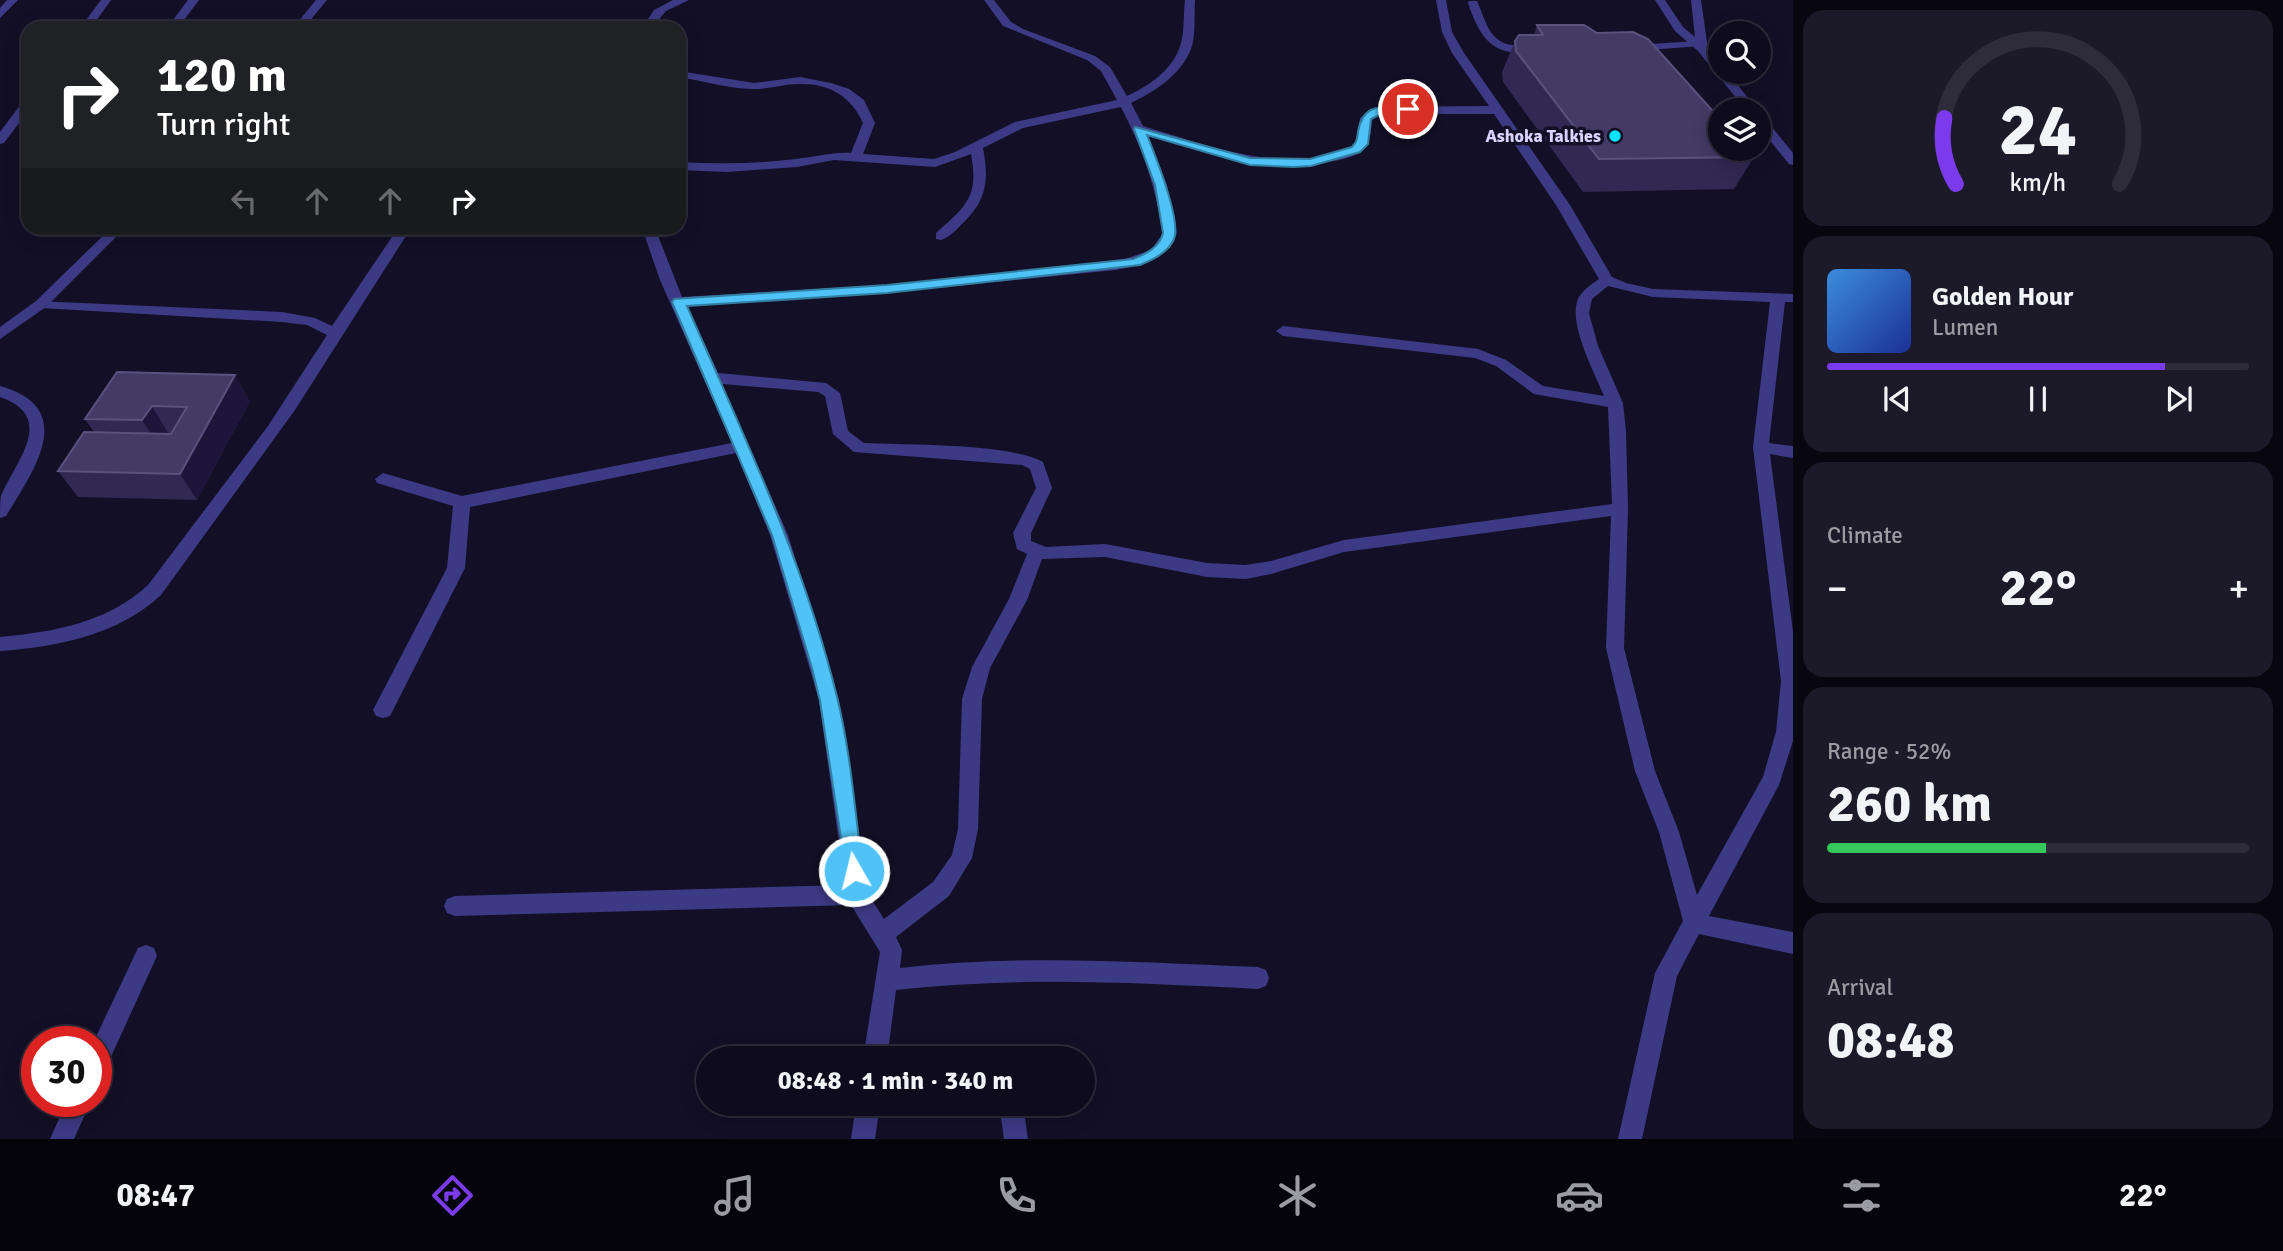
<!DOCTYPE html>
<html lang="en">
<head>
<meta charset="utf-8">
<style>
	:root { --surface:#0e0b1c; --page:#1c1929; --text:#f1f3f6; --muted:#9b9ba3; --line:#2e2b3b; --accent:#7c3aed }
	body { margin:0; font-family:Signika,sans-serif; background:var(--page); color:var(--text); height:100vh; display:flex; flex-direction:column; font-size:26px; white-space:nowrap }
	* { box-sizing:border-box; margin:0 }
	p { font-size:23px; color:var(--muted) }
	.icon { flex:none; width:38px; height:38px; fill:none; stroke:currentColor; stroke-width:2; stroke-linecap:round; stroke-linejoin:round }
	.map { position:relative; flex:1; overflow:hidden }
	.side { display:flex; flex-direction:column; gap:10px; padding:10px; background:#08060f; width:490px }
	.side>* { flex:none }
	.top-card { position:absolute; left:21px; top:21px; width:665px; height:214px; border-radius:21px; box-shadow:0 4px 18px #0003,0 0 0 2px var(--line); background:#202124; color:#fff; overflow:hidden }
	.buttons { position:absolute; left:1708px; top:21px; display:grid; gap:14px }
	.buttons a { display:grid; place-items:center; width:63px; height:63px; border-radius:50%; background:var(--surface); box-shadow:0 4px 18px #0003,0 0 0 2px var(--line); font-size:35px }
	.speed { position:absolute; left:21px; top:1026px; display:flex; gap:14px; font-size:35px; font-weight:700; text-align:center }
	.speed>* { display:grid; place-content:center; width:91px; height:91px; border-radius:50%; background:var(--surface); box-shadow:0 4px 18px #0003,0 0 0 2px var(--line); line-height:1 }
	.speed .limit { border:10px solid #d22; background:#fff; color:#111 }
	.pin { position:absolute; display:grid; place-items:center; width:60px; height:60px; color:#fff; margin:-30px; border:4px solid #fff; border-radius:50%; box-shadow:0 2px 7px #0007 }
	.me { position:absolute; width:77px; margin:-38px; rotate:352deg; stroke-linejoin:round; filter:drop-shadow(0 0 5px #0008) }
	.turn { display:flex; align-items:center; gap:24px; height:147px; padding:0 21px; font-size:32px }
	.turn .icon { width:91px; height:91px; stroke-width:2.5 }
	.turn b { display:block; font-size:49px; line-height:60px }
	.lanes { display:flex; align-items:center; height:66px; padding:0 21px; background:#0003; justify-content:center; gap:35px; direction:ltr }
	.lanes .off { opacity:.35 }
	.big { font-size:52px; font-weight:700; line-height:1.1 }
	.side .widget { flex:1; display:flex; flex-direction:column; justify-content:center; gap:10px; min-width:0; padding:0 24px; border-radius:21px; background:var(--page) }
	.side .dial { align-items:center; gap:0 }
	.dial svg { height:182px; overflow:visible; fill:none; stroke:var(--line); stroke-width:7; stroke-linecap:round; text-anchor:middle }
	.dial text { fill:var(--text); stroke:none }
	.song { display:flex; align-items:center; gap:21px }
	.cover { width:84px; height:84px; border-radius:10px; background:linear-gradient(135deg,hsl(210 70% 55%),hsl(230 70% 35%)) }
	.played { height:7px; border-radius:4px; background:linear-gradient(90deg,var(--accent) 80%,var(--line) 80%) }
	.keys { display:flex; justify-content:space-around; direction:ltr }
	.heat { display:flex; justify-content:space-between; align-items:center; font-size:38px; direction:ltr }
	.charge { height:10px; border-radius:5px; background:linear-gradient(90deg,#34c759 52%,var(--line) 0) }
	.trip { position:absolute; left:696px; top:1046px; width:399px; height:70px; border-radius:35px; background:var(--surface); box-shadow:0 4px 18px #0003,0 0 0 2px var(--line); font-weight:700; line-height:70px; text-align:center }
	.tabs { display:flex; height:112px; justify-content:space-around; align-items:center; background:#06040b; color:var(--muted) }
	.tabs .icon { width:49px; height:49px }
	.tabs .current { color:var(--accent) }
	.tabs b { font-size:32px; color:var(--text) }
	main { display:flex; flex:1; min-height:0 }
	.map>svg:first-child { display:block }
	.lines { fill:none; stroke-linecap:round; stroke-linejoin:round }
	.service { fill:#3d3a85; fill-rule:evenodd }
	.minor { fill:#3d3a85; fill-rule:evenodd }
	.tertiary { fill:#3d3a85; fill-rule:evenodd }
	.wall { fill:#312854 }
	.shaded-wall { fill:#1d163a }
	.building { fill:#433a66; stroke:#5a527e; stroke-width:2 }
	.route { fill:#4fc3f7; stroke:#337fa1; stroke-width:2 }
	.poi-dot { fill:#00e5ff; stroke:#130f26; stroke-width:2.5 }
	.labels { text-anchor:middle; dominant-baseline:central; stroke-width:7; stroke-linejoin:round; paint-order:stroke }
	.far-poi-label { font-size:18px; font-weight:bold; fill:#d9d4ff; stroke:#130f26; text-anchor:end }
</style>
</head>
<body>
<main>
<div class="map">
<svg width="1793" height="1139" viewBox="0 0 1793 1139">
	<rect width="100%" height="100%" fill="#130f26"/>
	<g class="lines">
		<!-- service -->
		<g class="service">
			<path d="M1469,1H1477C1485,18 1488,41 1511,45C1520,46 1530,45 1540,47V51C1496,59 1481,42 1468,3Z"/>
			<polygon points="1697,41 1703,44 1701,46 1634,51 1628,48 1634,45"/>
		</g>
		<!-- minor -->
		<g class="minor">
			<polygon points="7,0 18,0 0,18 0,8"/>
			<polygon points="101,0 111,0 91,28 80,28"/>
			<polygon points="188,0 199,0 178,28 167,28"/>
			<polygon points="673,0 689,0 666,11 652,28 642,28 654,10"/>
			<path d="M984,0H994L1011,22L1023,29L1095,56L1110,67L1127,96C1147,87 1171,71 1179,49C1185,36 1183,15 1185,0H1195C1194,15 1196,36 1191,49C1181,75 1154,92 1131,103L1143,126C1204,144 1290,178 1351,147L1357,139L1360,118L1375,107L1489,106L1452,53L1442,32L1436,0H1446L1452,32L1464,53L1570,205L1612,277L1626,283L1653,289L1793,294V302H1785L1769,443L1793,446V458L1770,454L1793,632V741L1779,785L1709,916L1793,932V954L1699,934L1677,976L1642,1139H1618L1655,973L1683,921L1659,832L1635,771L1606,648L1611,516L1344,552L1271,574L1246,579L1207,577L1105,557L1042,559L1027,600L990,668L982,699L978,829L972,858L949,896L896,937L902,950L900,968C1019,954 1138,962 1258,967L1266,970L1269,978L1266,986L1258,989C1134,983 1020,976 896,990L887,1059H863L880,952L851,905L455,916L447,913L444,906L447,899L455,896L845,885L819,700L770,535L736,453L470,507L465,568L390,716L383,718L376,716L373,710L447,568L453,506L377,483L375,479L383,473L462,496L732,443L660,280L642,228H655L682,297L887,285L1116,262L1151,250L1163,233C1155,185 1143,150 1121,107L1023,128L983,148C989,180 987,200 963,223C956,230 950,237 941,240L936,239V233C967,206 979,196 971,154L935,167L834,160L797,167L727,172L679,170V162C718,164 757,164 796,159C815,157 832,152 851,153L863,123C851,96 829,83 798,84C784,84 769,89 755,89C730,89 703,81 679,77V71L754,83L800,77L831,83L849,89L864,100L875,123L863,154L934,159L955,152L1015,122L1117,100L1101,71L1087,60L1003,26ZM1382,114H1494L1556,205L1599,279C1592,284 1584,289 1579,297C1566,321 1595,373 1604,396L1543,386L1506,360L1478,349L1283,326L1276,331L1283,336L1475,358L1496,366L1534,394L1608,407L1612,504L1344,540L1271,561L1246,565L1207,563L1105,544L1046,547L1031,541V533L1052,488L1043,462C1008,443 907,445 864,443L848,431L840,393L826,383L718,373L687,306L887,293L1116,270C1142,265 1166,259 1177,233L1167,185L1148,136C1208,154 1265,173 1327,162C1339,160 1354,158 1363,150C1371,142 1371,130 1372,120ZM1608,286L1653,297L1770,302L1753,447L1781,681L1776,732L1763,777L1697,895L1679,832L1655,771L1624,648L1628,509L1626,431L1623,403L1598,346L1589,313L1592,299ZM722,384L818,392L825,396L833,434L854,452L1022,465L1030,469L1036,488L1013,533L1017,549L1027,554L1009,599L972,667L962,699L958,829L952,855L933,882L884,919L867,892L839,700L788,535Z"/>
			<polygon points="1655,0 1665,0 1683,27 1695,37 1691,0 1701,0 1708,49 1720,64 1720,72 1727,72 1758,110 1746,110 1698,51 1675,31"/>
			<polygon points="299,24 338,25 343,28 294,28"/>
			<polygon points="421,24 426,28 407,28 408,26"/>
			<polygon points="28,99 28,111 4,143 0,144 0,132 24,100"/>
			<polygon points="1759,115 1763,116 1793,153 1793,165 1789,164 1759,127"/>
			<path d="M398,228H411L295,410L161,595C118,635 57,647 0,651V637C53,632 107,623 148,585L268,426L327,335L307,325L282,322L41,308L36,307V301L282,312L315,318L332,326Z"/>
			<path d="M0,386C79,408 34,470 6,516L0,518C0,511 0,502 1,496C15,462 58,417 0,397Z"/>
			<polygon points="146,945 154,948 157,956 104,1072 96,1076 94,1041 138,948"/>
			<polygon points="67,1101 91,1101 74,1139 50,1139"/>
			<polygon points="856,1104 880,1104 875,1139 851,1139"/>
			<polygon points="999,1104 1023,1104 1028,1139 1004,1139"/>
		</g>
		<!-- tertiary -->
		<g class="tertiary">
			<polygon points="316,0 327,0 304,28 293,28"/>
			<polygon points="111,228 125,228 46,307 0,339 0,327 36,301"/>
		</g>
	</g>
	<!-- wall -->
	<g class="wall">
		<polygon points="1537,25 1754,157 1734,189 1583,192 1503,82 1502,72 1515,41 1534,35"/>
		<polygon points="117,372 250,401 197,500 78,497 58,471 94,432 85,419"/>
	</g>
	<!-- shaded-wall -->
	<g class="shaded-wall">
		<polygon points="235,375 250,401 197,500 180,474"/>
		<polygon points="152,406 168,433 160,447 142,420"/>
	</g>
	<!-- building -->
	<g class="building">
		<polygon points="1537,25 1584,25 1597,33 1633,32 1648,39 1720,119 1720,149 1747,149 1754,157 1599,159 1516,51 1515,41 1519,35 1543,35"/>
		<polygon points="117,372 235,375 180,474 58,471 84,432 171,434 187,407 152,406 142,420 85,419"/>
	</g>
	<!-- route -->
	<path class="route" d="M1408,106L1413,109L1411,111L1381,114L1371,119L1368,144L1360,152L1311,166L1294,167L1250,165L1147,135C1155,155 1182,221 1174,239C1168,253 1152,260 1140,265L887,293L687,306C743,434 804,561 837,697C851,753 855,814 863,871L860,877L854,880L847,877L820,701L812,668L772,535L672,302L674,299L887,285L1133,259C1146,254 1160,247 1163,233L1155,185L1134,129L1135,127L1250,158L1310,159L1352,147C1357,142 1357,139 1358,132C1363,102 1383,107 1408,106Z"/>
	<!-- markers -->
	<circle class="poi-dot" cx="1615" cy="136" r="7"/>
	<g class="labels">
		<!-- far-poi labels -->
		<g class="far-poi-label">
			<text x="1601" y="136">Ashoka Talkies</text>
		</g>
	</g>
</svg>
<div class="buttons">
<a><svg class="icon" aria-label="search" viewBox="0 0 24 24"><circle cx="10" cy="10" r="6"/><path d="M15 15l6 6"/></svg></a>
<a><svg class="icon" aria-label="layers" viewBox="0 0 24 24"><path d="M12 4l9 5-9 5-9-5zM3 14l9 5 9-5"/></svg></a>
</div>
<div class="speed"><div class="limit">30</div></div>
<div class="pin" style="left:1408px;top:109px;background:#d93025"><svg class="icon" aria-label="arrive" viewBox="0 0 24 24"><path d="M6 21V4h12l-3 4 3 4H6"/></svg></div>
<svg class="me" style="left:854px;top:871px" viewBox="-20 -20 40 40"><circle r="17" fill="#4fc3f7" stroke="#fff" stroke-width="3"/><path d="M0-11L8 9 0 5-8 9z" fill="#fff"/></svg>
<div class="trip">08:48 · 1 min · 340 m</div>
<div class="top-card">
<div class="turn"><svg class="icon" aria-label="right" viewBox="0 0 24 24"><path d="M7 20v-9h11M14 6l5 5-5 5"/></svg><div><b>120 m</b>Turn right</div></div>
<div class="lanes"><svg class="icon off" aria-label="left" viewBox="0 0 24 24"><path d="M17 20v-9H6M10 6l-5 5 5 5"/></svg><svg class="icon off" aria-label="ahead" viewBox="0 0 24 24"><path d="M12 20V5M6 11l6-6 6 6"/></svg><svg class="icon off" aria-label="ahead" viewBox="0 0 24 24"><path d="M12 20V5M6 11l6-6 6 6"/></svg><svg class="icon" aria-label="right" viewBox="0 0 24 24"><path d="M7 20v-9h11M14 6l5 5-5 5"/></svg></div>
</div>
</div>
<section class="side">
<div class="widget dial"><svg viewBox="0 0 100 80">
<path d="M14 69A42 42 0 1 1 86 69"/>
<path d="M14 69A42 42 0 0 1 9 40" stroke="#7c3aed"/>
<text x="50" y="56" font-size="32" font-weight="700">24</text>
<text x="50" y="72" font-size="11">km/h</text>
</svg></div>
<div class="widget">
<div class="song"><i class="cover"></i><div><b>Golden Hour</b><p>Lumen</p></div></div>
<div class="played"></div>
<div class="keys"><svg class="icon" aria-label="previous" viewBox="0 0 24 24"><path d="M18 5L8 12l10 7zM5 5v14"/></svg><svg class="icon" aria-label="pause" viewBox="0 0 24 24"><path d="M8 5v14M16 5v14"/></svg><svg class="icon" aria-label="next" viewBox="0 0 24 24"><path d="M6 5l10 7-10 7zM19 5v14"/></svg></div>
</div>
<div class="widget"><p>Climate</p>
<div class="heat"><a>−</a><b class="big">22°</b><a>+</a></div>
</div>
<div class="widget"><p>Range · 52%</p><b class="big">260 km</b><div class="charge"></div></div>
<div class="widget"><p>Arrival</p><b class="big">08:48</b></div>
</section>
</main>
<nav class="tabs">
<b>08:47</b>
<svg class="icon current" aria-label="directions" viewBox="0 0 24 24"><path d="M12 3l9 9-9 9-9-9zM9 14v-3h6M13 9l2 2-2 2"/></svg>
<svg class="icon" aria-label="music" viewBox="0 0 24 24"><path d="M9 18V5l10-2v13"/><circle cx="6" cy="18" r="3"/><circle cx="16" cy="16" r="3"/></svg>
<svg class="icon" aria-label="phone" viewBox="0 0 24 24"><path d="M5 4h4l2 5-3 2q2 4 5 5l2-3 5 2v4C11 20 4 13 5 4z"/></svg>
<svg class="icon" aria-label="climate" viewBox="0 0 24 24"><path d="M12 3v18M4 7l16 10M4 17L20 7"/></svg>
<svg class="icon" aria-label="car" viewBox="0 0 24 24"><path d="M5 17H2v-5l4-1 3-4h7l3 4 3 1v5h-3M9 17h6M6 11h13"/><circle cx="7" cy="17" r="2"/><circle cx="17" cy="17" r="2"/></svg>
<svg class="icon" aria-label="filters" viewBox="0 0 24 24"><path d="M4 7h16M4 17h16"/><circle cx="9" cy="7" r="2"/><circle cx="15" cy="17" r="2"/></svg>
<b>22°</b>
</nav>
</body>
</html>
